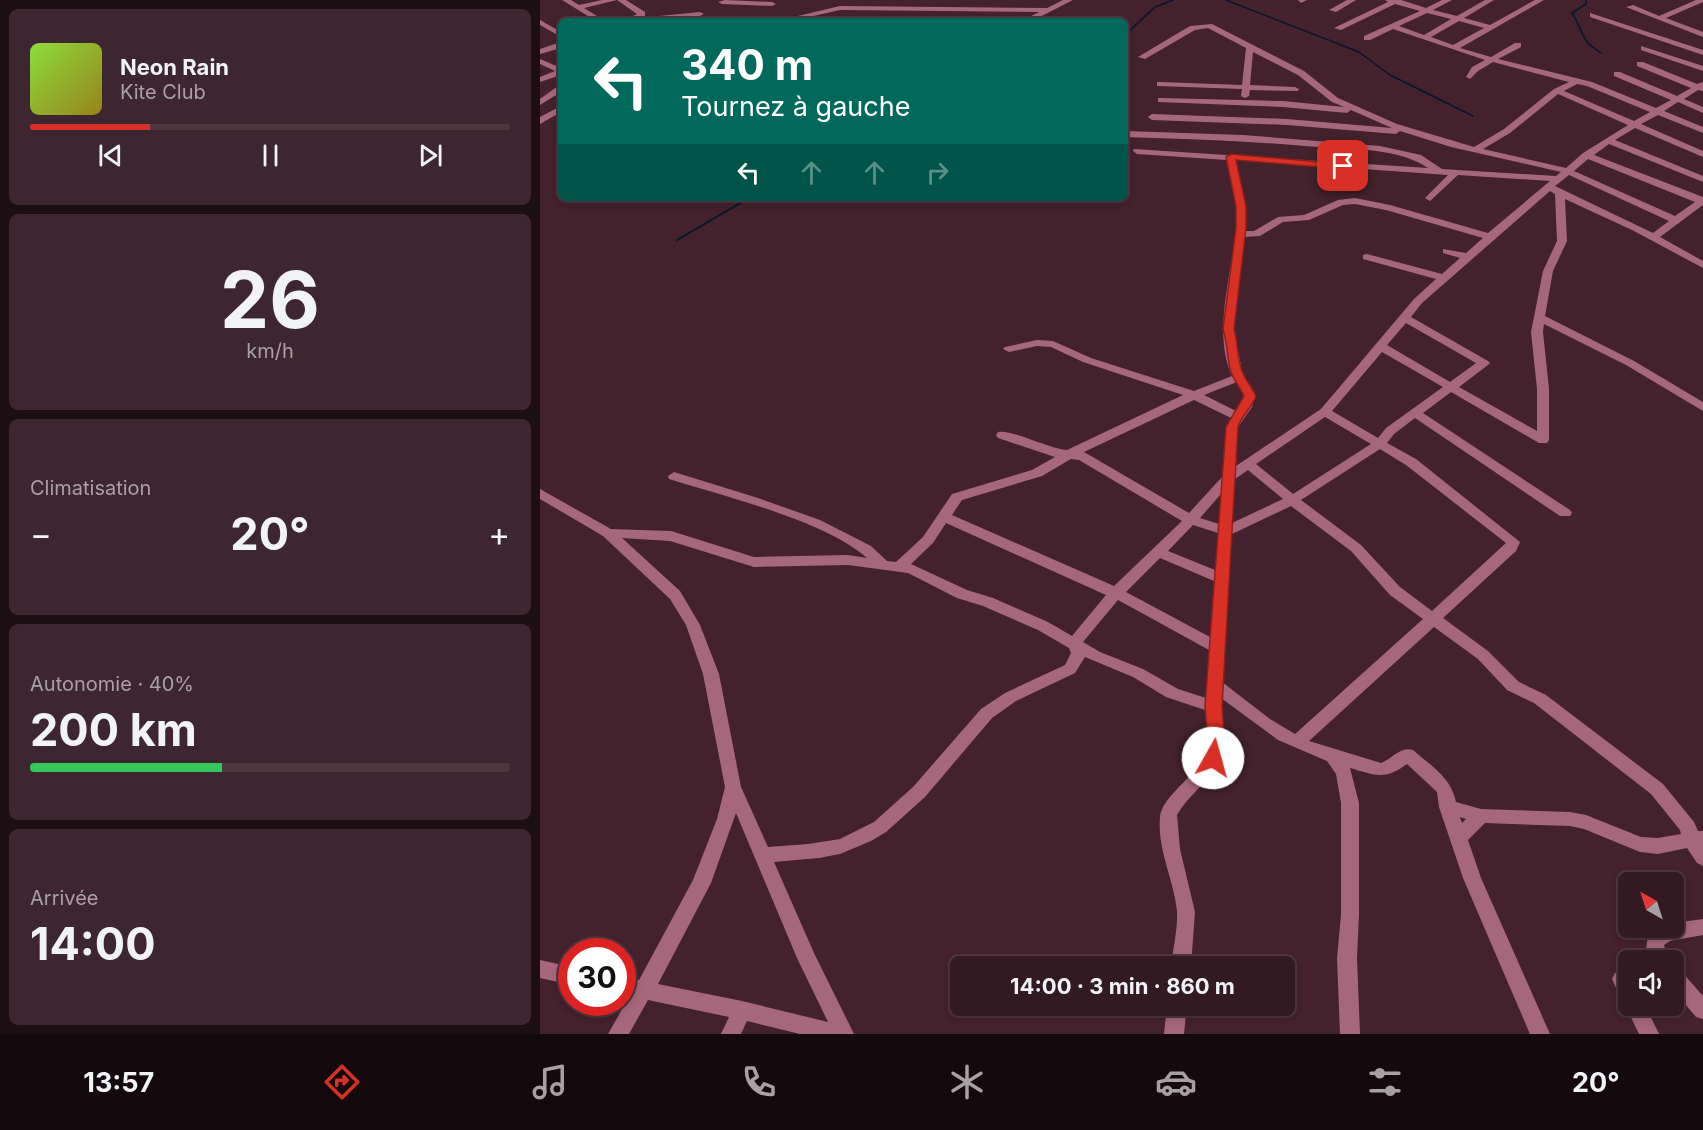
<!DOCTYPE html>
<html lang="fr">
<head>
<meta charset="utf-8">
<style>
	:root { --surface:#321922; --page:#3d262f; --text:#f1f3f6; --muted:#a8a0a5; --line:#4d3840; --accent:#d93025 }
	body { margin:0; font-family:Inter,sans-serif; background:var(--page); color:var(--text); height:100vh; display:flex; flex-direction:column; font-size:22px; white-space:nowrap }
	* { box-sizing:border-box; margin:0 }
	p { font-size:20px; color:var(--muted) }
	.icon { flex:none; width:33px; height:33px; fill:none; stroke:currentColor; stroke-width:2; stroke-linecap:round; stroke-linejoin:round }
	.map { position:relative; flex:1; overflow:hidden }
	.panel { display:flex; flex-direction:column; gap:9px; padding:9px; background:#1c0e13; width:540px }
	.panel>* { flex:none }
	.top-card { position:absolute; left:18px; top:18px; width:570px; height:183px; border-radius:9px; box-shadow:0 3px 9px #0003,0 0 0 2px var(--line); background:#00695c; color:#fff; overflow:hidden }
	.needle { width:39px; rotate:321deg }
	.tools { position:absolute; left:1078px; top:872px; display:grid; gap:12px }
	.tools a { display:grid; place-items:center; width:66px; height:66px; border-radius:9px; background:var(--surface); box-shadow:0 3px 9px #0003,0 0 0 2px var(--line); font-size:30px }
	.speed { position:absolute; left:18px; top:938px; display:flex; gap:12px; font-size:30px; font-weight:700; text-align:center }
	.speed>* { display:grid; place-content:center; width:78px; height:78px; border-radius:50%; background:var(--surface); box-shadow:0 3px 9px #0003,0 0 0 2px var(--line); line-height:1 }
	.speed .limit { border:9px solid #d22; background:#fff; color:#111 }
	.pin { position:absolute; display:grid; place-items:center; width:51px; height:51px; color:#fff; margin:-26px; border-radius:12px; box-shadow:0 3px 9px #0006 }
	.me { position:absolute; width:66px; margin:-33px; rotate:7deg; stroke-linejoin:round; filter:drop-shadow(0 0 4px #0008) }
	.turn { display:flex; align-items:center; gap:21px; height:126px; padding:0 24px; font-size:27px }
	.turn .icon { width:78px; height:78px; stroke-width:2.5 }
	.turn b { display:block; font-size:42px; line-height:51px }
	.lanes { display:flex; align-items:center; height:57px; padding:0 24px; background:#0003; justify-content:center; gap:30px; direction:ltr }
	.lanes .off { opacity:.35 }
	.big { font-size:45px; font-weight:700; line-height:1.1 }
	.panel .card { flex:1; display:flex; flex-direction:column; justify-content:center; gap:9px; min-width:0; padding:0 21px; border-radius:9px; background:var(--page) }
	.panel .dial { align-items:center; gap:0 }
	.dial b { font-size:78px; line-height:1 }
	.song { display:flex; align-items:center; gap:18px }
	.cover { width:72px; height:72px; border-radius:9px; background:linear-gradient(135deg,hsl(90 70% 55%),hsl(50 70% 35%)) }
	.played { height:6px; border-radius:3px; background:linear-gradient(90deg,var(--accent) 25%,var(--line) 25%) }
	.keys { display:flex; justify-content:space-around; direction:ltr }
	.heat { display:flex; justify-content:space-between; align-items:center; font-size:33px; direction:ltr }
	.charge { height:9px; border-radius:4px; background:linear-gradient(90deg,#34c759 40%,var(--line) 0) }
	.trip { position:absolute; left:410px; top:956px; width:345px; height:60px; border-radius:9px; background:var(--surface); box-shadow:0 3px 9px #0003,0 0 0 2px var(--line); font-weight:700; line-height:60px; text-align:center }
	.tabs { display:flex; height:96px; justify-content:space-around; align-items:center; background:#140a0e; color:var(--muted) }
	.tabs .icon { width:42px; height:42px }
	.tabs .current { color:var(--accent) }
	.tabs b { font-size:27px; color:var(--text) }
	main { display:flex; flex:1; min-height:0 }
	.map>svg:first-child { display:block }
	.lines { fill:none; stroke-linecap:round; stroke-linejoin:round }
	.stream-far1 { stroke:#00182a; stroke-width:1.5 }
	.stream { stroke:#00182a; stroke-width:2 }
	.minor { fill:#a6677c; fill-rule:evenodd }
	.route { fill:#d93025; stroke:#8d1f18; stroke-width:1.5 }
</style>
</head>
<body>
<main>
<section class="panel">
<div class="card">
<div class="song"><i class="cover"></i><div><b>Neon Rain</b><p>Kite Club</p></div></div>
<div class="played"></div>
<div class="keys"><svg class="icon" aria-label="previous" viewBox="0 0 24 24"><path d="M18 5L8 12l10 7zM5 5v14"/></svg><svg class="icon" aria-label="pause" viewBox="0 0 24 24"><path d="M8 5v14M16 5v14"/></svg><svg class="icon" aria-label="next" viewBox="0 0 24 24"><path d="M6 5l10 7-10 7zM19 5v14"/></svg></div>
</div>
<div class="card dial"><b>26</b><p>km/h</p></div>
<div class="card"><p>Climatisation</p>
<div class="heat"><a>−</a><b class="big">20°</b><a>+</a></div>
</div>
<div class="card"><p>Autonomie · 40%</p><b class="big">200 km</b><div class="charge"></div></div>
<div class="card"><p>Arrivée</p><b class="big">14:00</b></div>
</section>
<div class="map">
<svg width="1163" height="1034" viewBox="0 0 1163 1034">
	<rect width="100%" height="100%" fill="#43212d"/>
	<g class="lines">
		<!-- stream-far1 -->
		<g class="stream-far1">
			<polyline points="686,0 819,52 850,75 933,116"/>
			<path d="M1046,0V4L1032,13C1045,32 1037,37 1061,53"/>
			<polyline points="585,35 615,7 633,0"/>
		</g>
		<!-- stream -->
		<polyline class="stream" points="137,240 209,198"/>
		<!-- minor -->
		<g class="minor">
			<polygon points="22,0 31,0 39,5 62,0 77,0 44,8 65,21 56,21"/>
			<polygon points="77,0 86,0 105,12 105,16 99,18 160,12 164,14 160,16 97,21 97,19 83,21 97,14"/>
			<polygon points="185,0 232,2 236,4 232,6 182,4 178,2"/>
			<polygon points="523,0 533,0 492,21 482,21 499,12 300,10 251,21 237,21 300,6 507,8"/>
			<polygon points="758,0 767,0 761,3"/>
			<polygon points="807,0 816,0 796,12 789,10"/>
			<path d="M845,0H861L886,8L902,0H912L893,10L917,16L945,0H954L924,18L950,25L995,0H1004L920,48L951,57L975,43H981V47L958,59L1052,82L1116,108L1131,100L1074,76V72H1080L1137,96L1151,88L1097,66V62H1103L1157,84L1163,82V91L1158,90L1144,99L1163,107V113L1138,102L1124,111L1163,127V133L1118,115L1101,124L1163,151V157L1095,128L1075,140L1163,176V182L1069,144L1054,155L1163,197V205L1120,237L1163,261V268L1094,231L1025,199L1027,241L1013,271L1005,316L1094,361L1163,402V411L1086,365L1004,324L1003,332L1009,389V440L1007,443H999L911,392L883,413L1030,510L1032,513L1030,516H1020L875,418L854,434L847,443L876,459L980,542L976,551L903,618L948,651L979,682L1006,695L1123,784L1154,822L1158,831H1163V866L1157,863L1147,848L1118,854L1100,852L1044,829L1030,826L945,823L928,840L941,878L1010,1034H990L923,878L899,807L897,792L867,764C844,781 835,775 810,768L819,803V915L817,958L820,1034H800L797,958L801,915V803L796,774L787,761L738,740L681,698C680,714 687,731 684,746C679,777 651,790 637,815L640,849L655,912L651,966H631C633,949 638,928 637,911C634,880 617,849 620,817C622,794 662,774 668,746C670,735 667,721 665,710L626,697L593,677L545,657L535,673L476,701L452,718L385,797L346,832L331,841L300,854L279,858L234,862L274,953L314,1034H260L207,1021L201,1034H181L189,1017L108,1000L89,1034H68L89,997L82,995V977L99,980L153,880L177,819L185,787L163,674L146,625L130,599L63,536L0,499V489L71,529L131,531L214,557L308,555L327,558C286,521 183,496 129,479L128,476L134,472L218,498L280,520L331,546L347,561L356,562L383,537L412,494L492,470L515,457L458,438L456,435L458,432C472,429 509,449 527,450L643,395L543,362L511,347L497,346L469,352L463,349L465,347L497,340L513,341L551,358L654,391L692,376C672,332 692,274 696,229C698,205 692,183 687,160L597,154L593,151L594,149L888,168C857,147 813,150 777,147C713,141 649,139 585,137V131L703,135L840,146L881,155L902,169L1016,176L1021,172L911,147L860,131L856,134L747,125L612,120L608,117L612,114L747,119L852,128L811,110L807,113L743,107L618,102V98H621L743,101L804,107L792,102L758,75L713,52L710,85L755,87L759,89L758,91L710,90L709,96L705,98L701,96L702,89L617,86V82H620L702,85L706,48L668,28L655,30L605,59L598,57L650,26L672,24L764,71L798,98L857,124L934,147L964,129L1014,89L1029,82L953,62L938,71L930,79L926,77L932,67L945,60L853,29L830,40H824V36L880,11L855,4L801,30L794,28L848,2ZM887,13L911,19L884,35L859,26ZM919,21L944,28L913,45L891,37ZM1037,84L1047,86L1110,112L1094,121L1024,91ZM1018,94L1088,125L1043,153L1026,168L943,149L970,133ZM1048,159L1155,202L1135,216L1034,171ZM696,160L908,175L885,198L890,201L918,175L1010,181L948,233L850,205L815,198L798,200L764,215L738,217L714,231H706V206ZM1029,175L1129,221L1113,233L1015,186ZM1010,191L1015,194L1017,241L1003,271L991,332L997,389V431L919,387L948,365L950,363L948,361L871,317L882,303ZM815,204L846,210L943,238L926,253L903,249V253L920,258L902,274L827,254L823,255V259L896,279L874,299L781,409L696,466L698,427L712,407L715,395L702,371L694,329L705,237L720,236L743,222L769,220L803,205ZM866,323L936,363L910,382L847,345ZM842,352L903,387L846,428L838,438L792,411ZM697,382C705,392 705,401 696,411L664,395ZM654,400L691,418L686,427L682,477L649,513L544,452ZM785,417L831,444L753,494L716,464ZM840,449L866,465L966,543L892,611L860,587L821,545L761,500ZM531,459L539,460L642,521L574,586L412,515L422,500L502,476ZM708,470L743,499L692,523L695,479ZM681,494L679,524L660,518ZM751,506L811,551L850,595L883,619L755,734L730,719L682,682L692,534ZM406,523L566,595L532,636L508,622L453,598L427,590L371,564L393,543ZM653,525L678,533L675,570L628,551ZM82,538L130,541L214,567L308,565L368,573L417,598L443,606L498,630L529,648L531,653L525,665L465,693L441,709L373,787L334,822L300,839L268,844L228,847L201,787L179,674L160,625L140,591ZM620,558L674,581L670,637L586,592ZM578,600L669,650L666,698L638,689L603,669L560,652L543,642ZM894,627L938,659L967,690L994,703L1111,794L1140,830L1141,834L1118,838L1101,837L1046,815L1030,812L941,809L916,802C911,777 891,766 873,750C860,746 852,759 841,763L769,741ZM196,813L257,958L288,1022L202,1001L118,984L171,883ZM920,817L926,819L922,823Z"/>
			<polygon points="1156,0 1163,0 1163,2 1126,18 1163,32 1163,37 1086,7 1093,5 1119,16"/>
			<polygon points="1050,13 1163,50 1163,55 1050,17"/>
			<polygon points="0,20 21,32 21,37 0,25"/>
			<polygon points="18,43 21,43 21,48 0,54 0,49"/>
			<polygon points="1101,46 1163,66 1163,71 1101,50"/>
			<polygon points="0,59 21,68 21,75 0,82 0,77 15,71 0,64"/>
			<polygon points="18,86 21,86 21,92 0,105 0,99"/>
			<polygon points="21,106 21,112 0,124 0,117"/>
			<polygon points="1163,919 1163,935 1130,941 1124,945 1129,960 1109,960 1106,950 1108,935 1119,927 1134,927 1134,923"/>
			<polygon points="0,960 32,967 32,985 0,978"/>
			<polygon points="1134,968 1141,971 1163,996 1163,1019 1156,1017 1134,991"/>
			<polygon points="1082,970 1089,973 1089,1005 1105,1005 1119,1034 1099,1034 1085,1005 1086,1002 1082,1001 1072,979 1075,973"/>
			<polygon points="627,1005 647,1005 644,1034 624,1034"/>
		</g>
	</g>
	<!-- route -->
	<path class="route" d="M691,154L803,164L808,166L803,169L696,160L706,206V228L694,329C698,342 697,360 702,371C705,380 712,387 716,396C712,408 701,416 698,427L682,706L685,743L679,763H667L664,758L668,743L665,706L686,427L704,396C700,387 692,378 690,369C687,355 687,342 683,329L696,228V206L686,157Z"/>
</svg>
<div class="tools">
<a><svg class="needle" viewBox="-14 -14 28 28"><path d="M0-13l5 13h-10z" fill="#e53935"/><path d="M0 13l5-13h-10z" fill="#a8a0a5"/></svg></a>
<a><svg class="icon" aria-label="sound" viewBox="0 0 24 24"><path d="M4 9h4l5-4v14l-5-4H4zM17 9q2 3 0 6"/></svg></a>
</div>
<div class="speed"><div class="limit">30</div></div>
<div class="pin" style="left:803px;top:166px;background:#d93025"><svg class="icon" aria-label="arrive" viewBox="0 0 24 24"><path d="M6 21V4h12l-3 4 3 4H6"/></svg></div>
<svg class="me" style="left:673px;top:758px" viewBox="-20 -20 40 40"><circle r="19" fill="#fff"/><path d="M0-13L10 11 0 6-10 11z" fill="#d93025"/></svg>
<div class="trip">14:00 · 3 min · 860 m</div>
<div class="top-card">
<div class="turn"><svg class="icon" aria-label="left" viewBox="0 0 24 24"><path d="M17 20v-9H6M10 6l-5 5 5 5"/></svg><div><b>340 m</b>Tournez à gauche</div></div>
<div class="lanes"><svg class="icon" aria-label="left" viewBox="0 0 24 24"><path d="M17 20v-9H6M10 6l-5 5 5 5"/></svg><svg class="icon off" aria-label="ahead" viewBox="0 0 24 24"><path d="M12 20V5M6 11l6-6 6 6"/></svg><svg class="icon off" aria-label="ahead" viewBox="0 0 24 24"><path d="M12 20V5M6 11l6-6 6 6"/></svg><svg class="icon off" aria-label="right" viewBox="0 0 24 24"><path d="M7 20v-9h11M14 6l5 5-5 5"/></svg></div>
</div>
</div>
</main>
<nav class="tabs">
<b>13:57</b>
<svg class="icon current" aria-label="directions" viewBox="0 0 24 24"><path d="M12 3l9 9-9 9-9-9zM9 14v-3h6M13 9l2 2-2 2"/></svg>
<svg class="icon" aria-label="music" viewBox="0 0 24 24"><path d="M9 18V5l10-2v13"/><circle cx="6" cy="18" r="3"/><circle cx="16" cy="16" r="3"/></svg>
<svg class="icon" aria-label="phone" viewBox="0 0 24 24"><path d="M5 4h4l2 5-3 2q2 4 5 5l2-3 5 2v4C11 20 4 13 5 4z"/></svg>
<svg class="icon" aria-label="climate" viewBox="0 0 24 24"><path d="M12 3v18M4 7l16 10M4 17L20 7"/></svg>
<svg class="icon" aria-label="car" viewBox="0 0 24 24"><path d="M5 17H2v-5l4-1 3-4h7l3 4 3 1v5h-3M9 17h6M6 11h13"/><circle cx="7" cy="17" r="2"/><circle cx="17" cy="17" r="2"/></svg>
<svg class="icon" aria-label="filters" viewBox="0 0 24 24"><path d="M4 7h16M4 17h16"/><circle cx="9" cy="7" r="2"/><circle cx="15" cy="17" r="2"/></svg>
<b>20°</b>
</nav>
</body>
</html>
